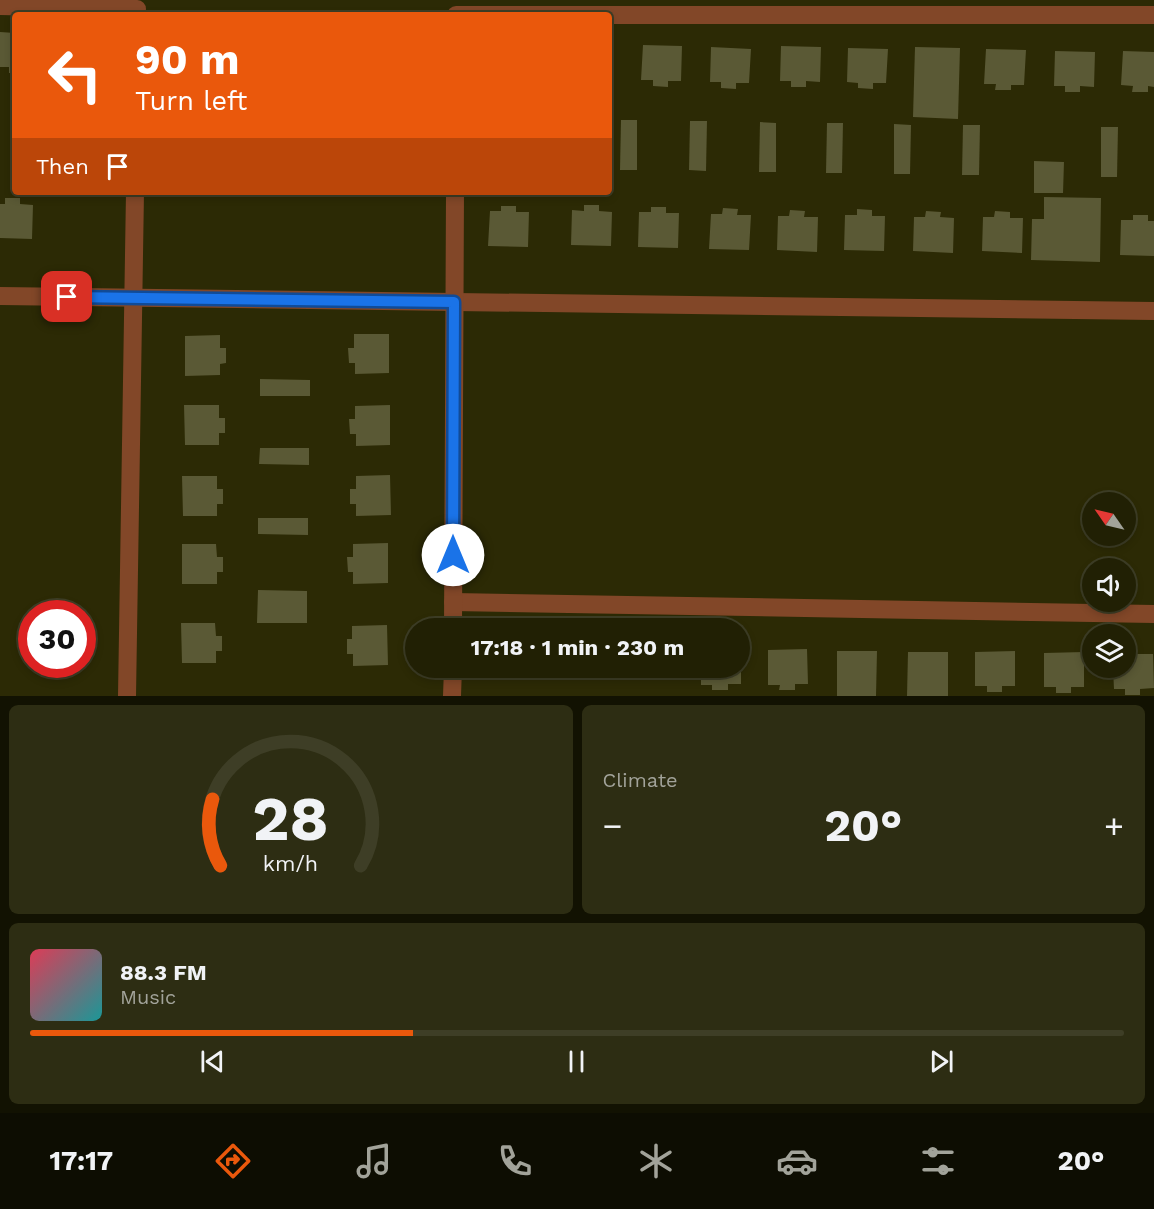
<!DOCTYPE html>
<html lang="en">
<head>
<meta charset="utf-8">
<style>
	:root { --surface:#212004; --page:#2d2d13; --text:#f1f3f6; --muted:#a2a39a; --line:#3e3e26; --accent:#ea580c }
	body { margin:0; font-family:"Work Sans",sans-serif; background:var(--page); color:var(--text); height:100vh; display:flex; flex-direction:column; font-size:22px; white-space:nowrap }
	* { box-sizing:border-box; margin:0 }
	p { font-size:20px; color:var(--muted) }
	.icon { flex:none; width:33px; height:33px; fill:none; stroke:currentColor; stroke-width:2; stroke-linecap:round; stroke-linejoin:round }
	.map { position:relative; height:696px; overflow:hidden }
	.sheet { display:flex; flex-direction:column; gap:9px; padding:9px; background:#121202; flex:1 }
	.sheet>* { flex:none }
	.hud { position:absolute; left:12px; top:12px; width:600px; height:183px; border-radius:6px; box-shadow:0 3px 9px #0003,0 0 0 2px var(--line); background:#ea580c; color:#fff; overflow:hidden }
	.needle { width:39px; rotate:304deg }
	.controls { position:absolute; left:1082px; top:492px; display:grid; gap:12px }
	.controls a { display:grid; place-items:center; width:54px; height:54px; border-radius:50%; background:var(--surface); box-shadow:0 3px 9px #0003,0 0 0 2px var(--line); font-size:30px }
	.speed { position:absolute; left:18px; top:600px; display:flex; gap:12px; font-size:30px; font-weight:700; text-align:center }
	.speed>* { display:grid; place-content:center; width:78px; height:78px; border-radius:50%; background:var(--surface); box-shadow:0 3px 9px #0003,0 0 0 2px var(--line); line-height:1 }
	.speed .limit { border:9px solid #d22; background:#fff; color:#111 }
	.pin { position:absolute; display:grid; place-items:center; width:51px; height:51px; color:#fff; margin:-26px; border-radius:12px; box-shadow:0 3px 9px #0006 }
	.me { position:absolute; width:66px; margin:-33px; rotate:0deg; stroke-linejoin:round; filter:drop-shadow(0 0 4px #0008) }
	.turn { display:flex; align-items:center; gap:21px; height:126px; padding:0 24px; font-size:27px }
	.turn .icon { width:78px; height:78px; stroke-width:2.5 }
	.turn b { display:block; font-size:42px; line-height:51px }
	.then { display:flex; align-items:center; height:57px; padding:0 24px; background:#0003; gap:12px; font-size:22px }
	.big { font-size:45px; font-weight:700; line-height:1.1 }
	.sheet .widget { flex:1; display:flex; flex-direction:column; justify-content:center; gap:9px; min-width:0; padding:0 21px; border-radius:9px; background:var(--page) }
	.sheet .dial { align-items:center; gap:0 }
	.dial svg { height:156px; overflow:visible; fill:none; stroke:var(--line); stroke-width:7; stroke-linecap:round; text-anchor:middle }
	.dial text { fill:var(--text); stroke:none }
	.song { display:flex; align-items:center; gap:18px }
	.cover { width:72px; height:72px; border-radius:9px; background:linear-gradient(135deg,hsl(350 70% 55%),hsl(180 70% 35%)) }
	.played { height:6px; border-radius:3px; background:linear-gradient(90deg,var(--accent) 35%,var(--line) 35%) }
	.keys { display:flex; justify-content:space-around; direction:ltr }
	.heat { display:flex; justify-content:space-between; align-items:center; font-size:33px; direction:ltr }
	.sheet .tiles { flex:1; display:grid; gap:9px; grid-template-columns:1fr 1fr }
	.widget:last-child { grid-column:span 2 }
	.trip { position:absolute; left:405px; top:618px; width:345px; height:60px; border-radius:30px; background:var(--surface); box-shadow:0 3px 9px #0003,0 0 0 2px var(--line); font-weight:700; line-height:60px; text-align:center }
	.dock { display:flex; height:96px; justify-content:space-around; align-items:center; background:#0d0d02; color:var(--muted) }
	.dock .icon { width:42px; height:42px }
	.dock .on { color:var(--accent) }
	.dock b { font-size:27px; color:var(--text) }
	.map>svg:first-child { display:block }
	.building { fill:#5a5935 }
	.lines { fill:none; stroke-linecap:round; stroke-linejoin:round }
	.street { stroke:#824728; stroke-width:18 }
	.route-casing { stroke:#114b97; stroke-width:15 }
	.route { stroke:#1a73e8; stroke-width:10 }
</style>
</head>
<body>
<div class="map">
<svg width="1154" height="696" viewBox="0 0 1154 696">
	<rect width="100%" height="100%" fill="#2c2a05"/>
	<!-- building -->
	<g class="building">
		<polygon points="0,32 15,33 15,73 9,73 9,67 0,67"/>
		<polygon points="609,45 613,46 612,80 609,80"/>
		<polygon points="643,45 682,46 681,81 668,81 668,87 653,86 653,80 641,80"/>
		<polygon points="781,46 821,47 820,82 806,81 806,87 791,87 791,81 780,81"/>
		<polygon points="711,47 751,49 749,83 736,83 736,89 721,88 721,82 710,82"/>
		<polygon points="915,47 960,48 958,119 913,117"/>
		<polygon points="848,48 888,49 886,83 873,83 873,89 858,88 858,83 847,82"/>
		<polygon points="986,49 1026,50 1024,85 1011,85 1011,90 995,90 996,84 984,84"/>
		<polygon points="1055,51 1095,52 1094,87 1080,86 1080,92 1065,92 1065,86 1054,86"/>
		<polygon points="1123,51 1154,52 1154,87 1148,86 1148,92 1132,92 1133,86 1121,85"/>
		<polygon points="621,120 637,120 637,170 620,170"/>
		<polygon points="690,121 707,121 706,171 689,170"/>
		<polygon points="760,122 776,123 776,172 759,172"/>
		<polygon points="827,123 843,123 842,173 826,173"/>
		<polygon points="894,124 911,125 910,174 894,174"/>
		<polygon points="963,125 980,125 979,175 962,175"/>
		<polygon points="1101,127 1118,127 1117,177 1101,177"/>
		<polygon points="1034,161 1064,162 1063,193 1034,193"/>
		<polygon points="1044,197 1101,198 1100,262 1031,260 1032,219 1044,219"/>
		<polygon points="5,198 20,198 20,204 33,205 32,239 0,238 0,204 5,204"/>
		<polygon points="584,205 599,205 599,211 612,212 611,246 571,245 572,210 584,211"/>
		<polygon points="501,206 516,206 516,212 529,212 528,247 488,246 490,211 501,211"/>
		<polygon points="651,207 666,207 666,213 679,213 678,248 638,247 639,212 651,212"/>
		<polygon points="723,208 738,209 737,215 751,215 749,250 709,249 711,214 722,214"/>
		<polygon points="857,209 872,210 872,216 885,216 884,251 844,250 845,215 857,215"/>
		<polygon points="790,210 805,211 804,217 818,217 817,252 777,250 778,216 789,216"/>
		<polygon points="926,211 941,212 940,217 954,218 953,253 913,251 914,217 925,217"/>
		<polygon points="995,211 1010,212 1010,218 1023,218 1022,253 982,251 983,217 994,217"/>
		<polygon points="1133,215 1148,215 1148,221 1154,221 1154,256 1120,255 1121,220 1133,220"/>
		<polygon points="354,334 389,334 389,373 355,374 355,363 349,363 348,348 354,348"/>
		<polygon points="220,335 220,348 226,348 226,363 220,364 220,375 185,376 185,336"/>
		<polygon points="260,379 310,380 310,396 260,396"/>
		<polygon points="184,405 219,405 219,418 225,418 225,433 219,433 219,445 185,445"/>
		<polygon points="390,405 390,445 356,446 356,434 350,434 349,419 355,419 355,406"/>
		<polygon points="260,448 309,448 309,465 259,464"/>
		<polygon points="390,475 391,515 356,516 356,504 350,504 350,489 356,489 356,476"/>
		<polygon points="182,476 217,476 217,489 223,489 223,504 217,504 217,516 183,516"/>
		<polygon points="258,518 308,518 308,535 258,534"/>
		<polygon points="388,543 388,583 353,584 353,572 348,572 347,557 353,557 353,544"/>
		<polygon points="182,544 216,544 217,557 223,557 223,572 217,572 217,584 182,584"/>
		<polygon points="258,590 307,591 307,623 257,623"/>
		<polygon points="181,623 215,623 216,636 222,636 222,651 216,651 216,663 182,663"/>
		<polygon points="387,625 388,665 353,666 353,654 347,654 347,639 352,639 352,626"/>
		<polygon points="807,649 808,684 795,684 795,690 779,690 780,685 768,685 768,650"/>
		<polygon points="837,651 877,651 876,696 837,696"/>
		<polygon points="1015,651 1015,686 1002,686 1002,692 987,692 987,686 975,686 975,652"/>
		<polygon points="908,652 948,652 948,696 907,696"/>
		<polygon points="1084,652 1084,687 1071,687 1071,693 1056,693 1056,687 1044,687 1044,653"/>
		<polygon points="1125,654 1153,654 1154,688 1140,689 1140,695 1125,695 1125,689 1114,689 1113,668 1125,668"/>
		<polygon points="701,668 741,668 741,684 728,684 728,690 712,690 712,685 701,685"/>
	</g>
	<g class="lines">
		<!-- street -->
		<g class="street">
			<polyline points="0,6 137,9"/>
			<polyline points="456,15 1154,15"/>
			<polyline points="0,296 1154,311"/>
			<polyline points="453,602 1154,614"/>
			<polyline points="453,628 455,192"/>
			<polyline points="127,696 135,192"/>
			<polyline points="452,696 453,668"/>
		</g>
	</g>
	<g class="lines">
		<defs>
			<polyline id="route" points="67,297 454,302 453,555"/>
		</defs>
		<!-- route casing -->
		<use href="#route" class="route-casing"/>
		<!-- route -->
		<use href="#route" class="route"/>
	</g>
</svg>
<div class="controls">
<a><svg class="needle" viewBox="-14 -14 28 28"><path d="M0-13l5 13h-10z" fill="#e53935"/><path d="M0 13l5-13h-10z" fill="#a2a39a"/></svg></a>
<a><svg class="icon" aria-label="sound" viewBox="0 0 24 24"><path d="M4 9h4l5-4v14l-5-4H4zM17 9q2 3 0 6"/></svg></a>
<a><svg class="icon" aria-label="layers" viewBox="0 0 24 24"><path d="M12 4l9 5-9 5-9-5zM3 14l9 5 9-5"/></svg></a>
</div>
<div class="speed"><div class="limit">30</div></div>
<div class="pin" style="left:67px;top:297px;background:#d93025"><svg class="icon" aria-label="arrive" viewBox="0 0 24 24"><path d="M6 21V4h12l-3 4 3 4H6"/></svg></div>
<svg class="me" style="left:453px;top:555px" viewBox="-20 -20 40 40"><circle r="19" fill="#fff"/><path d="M0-13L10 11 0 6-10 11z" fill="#1a73e8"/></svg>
<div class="trip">17:18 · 1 min · 230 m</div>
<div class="hud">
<div class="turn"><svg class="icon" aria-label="left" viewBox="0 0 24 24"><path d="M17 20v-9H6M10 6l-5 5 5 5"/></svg><div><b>90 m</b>Turn left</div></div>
<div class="then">Then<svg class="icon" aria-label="arrive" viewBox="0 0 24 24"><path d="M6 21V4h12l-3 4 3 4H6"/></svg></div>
</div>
</div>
<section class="sheet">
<div class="tiles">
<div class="widget dial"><svg viewBox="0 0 100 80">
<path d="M14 69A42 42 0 1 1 86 69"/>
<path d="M14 69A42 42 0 0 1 10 35" stroke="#ea580c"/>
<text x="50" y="56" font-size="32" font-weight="700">28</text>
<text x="50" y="72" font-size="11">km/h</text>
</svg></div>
<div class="widget"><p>Climate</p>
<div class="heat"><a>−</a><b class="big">20°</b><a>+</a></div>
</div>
<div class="widget">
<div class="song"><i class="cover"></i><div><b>88.3 FM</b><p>Music</p></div></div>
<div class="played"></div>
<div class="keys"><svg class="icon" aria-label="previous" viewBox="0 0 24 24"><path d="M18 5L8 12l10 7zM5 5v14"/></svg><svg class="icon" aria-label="pause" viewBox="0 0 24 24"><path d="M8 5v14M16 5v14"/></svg><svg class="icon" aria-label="next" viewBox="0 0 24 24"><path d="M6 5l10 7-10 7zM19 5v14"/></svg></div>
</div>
</div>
</section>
<nav class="dock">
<b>17:17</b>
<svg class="icon on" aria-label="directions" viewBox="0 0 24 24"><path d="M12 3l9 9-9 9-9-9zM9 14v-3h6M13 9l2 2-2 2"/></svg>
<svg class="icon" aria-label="music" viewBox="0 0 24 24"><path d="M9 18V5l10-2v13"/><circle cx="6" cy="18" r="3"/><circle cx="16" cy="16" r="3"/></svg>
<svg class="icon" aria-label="phone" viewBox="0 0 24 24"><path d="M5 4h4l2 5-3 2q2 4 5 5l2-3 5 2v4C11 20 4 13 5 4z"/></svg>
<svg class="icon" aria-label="climate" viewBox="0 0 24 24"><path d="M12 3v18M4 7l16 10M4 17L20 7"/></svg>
<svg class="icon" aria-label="car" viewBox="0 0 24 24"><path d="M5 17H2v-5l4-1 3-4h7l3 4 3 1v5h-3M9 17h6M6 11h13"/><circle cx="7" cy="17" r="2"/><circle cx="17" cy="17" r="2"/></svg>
<svg class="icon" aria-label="filters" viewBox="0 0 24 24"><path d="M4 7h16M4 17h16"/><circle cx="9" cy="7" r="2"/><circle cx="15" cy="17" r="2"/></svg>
<b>20°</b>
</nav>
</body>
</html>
